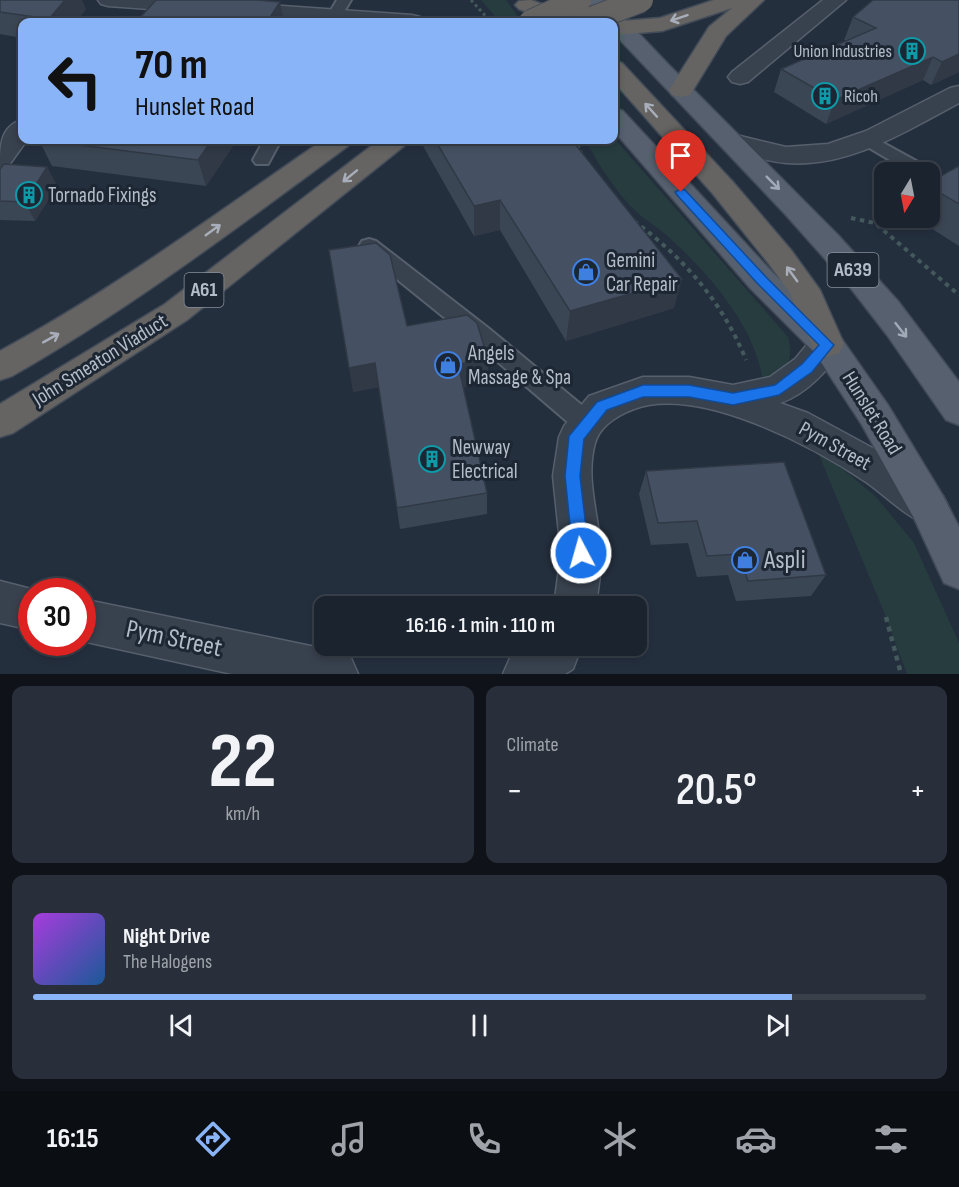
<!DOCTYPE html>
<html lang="en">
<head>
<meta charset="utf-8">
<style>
	:root { --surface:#1b232e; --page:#282f3a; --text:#f1f3f6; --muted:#a0a4aa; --line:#39404a; --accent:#8ab4f8 }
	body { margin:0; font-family:"Sofia Sans Condensed",sans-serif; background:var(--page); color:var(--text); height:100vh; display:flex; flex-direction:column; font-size:22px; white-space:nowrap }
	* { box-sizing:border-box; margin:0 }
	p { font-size:20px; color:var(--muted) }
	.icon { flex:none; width:33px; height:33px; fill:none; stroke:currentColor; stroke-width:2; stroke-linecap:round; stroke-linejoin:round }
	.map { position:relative; height:674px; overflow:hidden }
	.panel { display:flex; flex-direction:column; gap:12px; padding:12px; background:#0f1319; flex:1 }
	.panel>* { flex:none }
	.top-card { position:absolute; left:18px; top:18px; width:600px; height:126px; border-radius:12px; box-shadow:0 3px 9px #0003,0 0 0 2px var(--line); background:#8ab4f8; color:#111; overflow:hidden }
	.needle { width:39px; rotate:190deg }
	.buttons { position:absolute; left:874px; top:162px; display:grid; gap:12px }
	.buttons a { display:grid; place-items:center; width:66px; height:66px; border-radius:12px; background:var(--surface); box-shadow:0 3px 9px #0003,0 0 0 2px var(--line); font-size:30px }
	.speed { position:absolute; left:18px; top:578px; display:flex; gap:12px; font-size:30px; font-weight:700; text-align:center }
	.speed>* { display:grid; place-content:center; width:78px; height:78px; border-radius:50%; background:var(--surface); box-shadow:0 3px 9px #0003,0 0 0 2px var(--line); line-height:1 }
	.speed .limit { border:9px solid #d22; background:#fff; color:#111 }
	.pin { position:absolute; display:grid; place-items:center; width:51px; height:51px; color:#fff; margin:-62px -26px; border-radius:50% 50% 50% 0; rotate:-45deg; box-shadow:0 0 6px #0007 }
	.pin .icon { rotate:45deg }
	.me { position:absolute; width:66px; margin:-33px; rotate:354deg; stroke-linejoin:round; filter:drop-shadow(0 0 4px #0008) }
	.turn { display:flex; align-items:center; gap:21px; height:126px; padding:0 18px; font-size:27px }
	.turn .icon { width:78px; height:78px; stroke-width:2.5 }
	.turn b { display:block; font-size:42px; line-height:51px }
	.big { font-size:45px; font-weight:600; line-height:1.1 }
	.panel .widget { flex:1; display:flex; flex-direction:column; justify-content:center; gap:9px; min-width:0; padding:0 21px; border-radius:12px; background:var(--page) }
	.panel .dial { align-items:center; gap:0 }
	.dial b { font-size:78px; line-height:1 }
	.song { display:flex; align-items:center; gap:18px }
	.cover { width:72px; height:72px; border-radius:9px; background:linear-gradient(135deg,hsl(280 70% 55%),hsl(210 70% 35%)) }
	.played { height:6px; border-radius:3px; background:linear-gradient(90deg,var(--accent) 85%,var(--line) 85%) }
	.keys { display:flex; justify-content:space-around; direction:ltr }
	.heat { display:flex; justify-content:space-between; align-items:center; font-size:33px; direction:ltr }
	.panel .tiles { flex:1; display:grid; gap:12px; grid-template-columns:1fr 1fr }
	.widget:last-child { grid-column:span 2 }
	.trip { position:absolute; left:314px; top:596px; width:333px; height:60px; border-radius:12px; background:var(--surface); box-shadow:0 3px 9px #0003,0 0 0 2px var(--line); font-weight:600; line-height:60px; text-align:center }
	.menu { display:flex; height:96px; justify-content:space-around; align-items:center; background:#0b0e12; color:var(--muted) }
	.menu .icon { width:42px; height:42px }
	.menu .selected { color:var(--accent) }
	.menu b { font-size:27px; color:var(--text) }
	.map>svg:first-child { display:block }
	.green { fill:#263c3f }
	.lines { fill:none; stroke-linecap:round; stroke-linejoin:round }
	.service-casing { stroke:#565f6c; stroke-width:4 }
	.minor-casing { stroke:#565f6c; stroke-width:3 }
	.primary-casing { stroke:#414a57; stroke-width:3 }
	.trunk-casing { stroke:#434c59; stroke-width:3 }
	.path-far2 { stroke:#44595c; stroke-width:3; stroke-dasharray:3 3; stroke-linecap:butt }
	.path-far1 { stroke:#44595c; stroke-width:4; stroke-dasharray:4.5 4.5; stroke-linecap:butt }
	.path { stroke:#44595c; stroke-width:4.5; stroke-dasharray:5 5; stroke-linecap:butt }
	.service { fill:#38414e; fill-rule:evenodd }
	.minor { fill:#38414e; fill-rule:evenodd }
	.primary { fill:#56606e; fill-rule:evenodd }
	.trunk { fill:#656462; fill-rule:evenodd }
	.trunk-bridge-casing { stroke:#434c59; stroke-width:26; stroke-linecap:butt }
	.trunk-bridge { stroke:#656462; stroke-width:24 }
	.wall { fill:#3b4654 }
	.shaded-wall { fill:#303945 }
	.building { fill:#455162; stroke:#303945; stroke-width:1.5 }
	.oneway { stroke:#a8afba }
	.oneway2 { stroke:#a1aab7 }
	.route { fill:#1a73e8; stroke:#114b97; stroke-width:1.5 }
	.labels { text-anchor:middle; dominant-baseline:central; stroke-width:6; stroke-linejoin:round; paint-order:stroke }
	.far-poi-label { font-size:18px; fill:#b4bcc9; stroke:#1d2633; text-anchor:end }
	.shield { fill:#1d2633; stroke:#878f9c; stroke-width:1.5 }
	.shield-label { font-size:20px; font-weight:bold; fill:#b4bcc9 }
	.poi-label { font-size:21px; fill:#b4bcc9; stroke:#1d2633; text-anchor:start }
	.street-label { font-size:21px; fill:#b4bcc9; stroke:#1d2633 }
	.near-poi-label { font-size:26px; fill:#b4bcc9; stroke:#1d2633; text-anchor:start }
	.near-street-label { font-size:26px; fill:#b4bcc9; stroke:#1d2633 }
</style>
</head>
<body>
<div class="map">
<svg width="959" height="674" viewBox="0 0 959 674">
	<rect width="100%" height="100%" fill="#242f3e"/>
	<!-- green -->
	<g class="green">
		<polygon points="481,0 506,0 522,22 500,22"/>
		<path d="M614,138L788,337C794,362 788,370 766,381L762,376C753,323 704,268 665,234C652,223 636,214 626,201C610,183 597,161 585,140H614Z"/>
		<polygon points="817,450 832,460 876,497 914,543 959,643 959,674 907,674 886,617"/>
	</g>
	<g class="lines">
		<defs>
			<g id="service">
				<polygon points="337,0 351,0 338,22 324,22"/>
				<polygon points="867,134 929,168 931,172 930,174 910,172 861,143 858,139 861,135"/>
				<polygon points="264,140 281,140 268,164 256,164 253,160"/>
				<polygon points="369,239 376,241 487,327 595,416 598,423 595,430 586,433 577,430 471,339 362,251 359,246 362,241"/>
			</g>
			<g id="minor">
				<polygon points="98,0 196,0 412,15 420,17 423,22 330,22 108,6 101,4"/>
				<polygon points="823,0 846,0 748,82 740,84 732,82 728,77 732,72"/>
				<path d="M959,86V103C906,131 849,168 786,163C765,161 743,154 723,148L719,142L723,136L732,134L786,147L828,144L866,131L950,88Z"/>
				<path d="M22,120V140H27L9,165L0,167C0,147 0,126 22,120Z"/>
				<path d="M827,331L839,335L844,344C830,369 807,394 780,403L808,413L891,458L943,496L949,508L943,520L929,526C905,516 887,497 866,482C813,446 698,385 634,409C618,415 600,426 595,443C585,479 599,516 601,552C602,569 598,588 596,606H554L561,553L553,476L559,437L564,426L589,396L643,377H689L733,385L770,377L795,359L815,335Z"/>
				<polygon points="0,581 39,591 32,591 32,630 0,623"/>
				<polygon points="82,599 335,651 351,658 358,674 232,674 82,641"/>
				<polygon points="530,645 582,645 573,669 565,674 503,674 510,658"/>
			</g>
			<g id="primary">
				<polygon points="586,0 607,0 669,65 838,235 898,301 959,382 959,425 946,420 887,335 849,286 785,214 620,40 614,33 614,22 605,22"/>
				<polygon points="614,108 623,111 772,272 839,335 888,405 943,496 959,527 959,589 944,583 915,520 862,425 815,353 750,288 614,131"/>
			</g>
			<g id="trunk">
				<polygon points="531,0 578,17 581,22 552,22 519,9 515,5 519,1"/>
				<polygon points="714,0 764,0 726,36 690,95 681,97 672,95 669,90 709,27 732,8 662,31 614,35 614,22 610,22 660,18"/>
				<polygon points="614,61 622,63 733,182 791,250 820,290 844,344 839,353 827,357 815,353 790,293 769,264 713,194 614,82"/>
				<path d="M323,140H352L348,146C239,226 130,309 12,376L0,380V351C113,290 217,213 323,140Z"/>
				<polygon points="379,140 408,140 404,146 187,320 13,433 0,437 0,404 165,304"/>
			</g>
		</defs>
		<!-- service casing -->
		<use href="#service" class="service-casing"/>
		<!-- minor casing -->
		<use href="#minor" class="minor-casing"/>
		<!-- primary casing -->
		<use href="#primary" class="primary-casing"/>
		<!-- trunk casing -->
		<use href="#trunk" class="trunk-casing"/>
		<!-- path-far2 -->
		<g class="path-far2">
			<polyline points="471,0 491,22"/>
			<polyline points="575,140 582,154"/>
		</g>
		<!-- path-far1 -->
		<g class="path-far1">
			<polyline points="851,218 875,223 959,295"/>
			<path d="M634,221C684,258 723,303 746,360"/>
		</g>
		<!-- path -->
		<polyline class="path" points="886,617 901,674"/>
		<!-- service -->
		<use href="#service" class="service"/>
		<!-- minor -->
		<use href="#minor" class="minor"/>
		<!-- primary -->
		<use href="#primary" class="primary"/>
		<!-- trunk -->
		<use href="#trunk" class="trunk"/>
		<defs>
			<g id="trunk-bridge">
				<polyline points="531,22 579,0"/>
				<polyline points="584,22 641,0"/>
			</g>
		</defs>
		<!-- trunk-bridge casing -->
		<use href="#trunk-bridge" class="trunk-bridge-casing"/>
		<!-- trunk-bridge -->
		<use href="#trunk-bridge" class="trunk-bridge"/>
	</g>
	<!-- wall -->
	<g class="wall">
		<polygon points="0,0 86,9 76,22 22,22 22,38 0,34"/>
		<polygon points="873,0 959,72 931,85 923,80 826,124 774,92 781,69 847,41 844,40 853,17"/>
		<polygon points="39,140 237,140 206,186 52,166"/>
		<polygon points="423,140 572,140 674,308 566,341 500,230 474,236 423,146"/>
		<polygon points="959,166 959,246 915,218 930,218 930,182"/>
		<polygon points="47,167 57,186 35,221 0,220 0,169"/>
		<polygon points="407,326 488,359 488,382 463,387 487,493 487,514 400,529 379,387 353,392"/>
		<polygon points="646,471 826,575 811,596 736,601 728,575 697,577 688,543 651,545 639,494"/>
	</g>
	<!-- shaded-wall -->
	<g class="shaded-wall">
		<polygon points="65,0 82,0 86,9 76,22 50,22 49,19"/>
		<polygon points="280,2 284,22 267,22"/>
		<polygon points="959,54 959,72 931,85 942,62"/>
		<polygon points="933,57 923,80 826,124 835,100"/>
		<polygon points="212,140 237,140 206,186 198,160"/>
		<polygon points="47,167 57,186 35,221 25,202"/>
		<polygon points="500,200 500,230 474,236 474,206"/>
		<polygon points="682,279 674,308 566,341 570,311"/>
		<polygon points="488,359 488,382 458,388 458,364"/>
		<polygon points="375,363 379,387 353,392 349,368"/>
	</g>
	<!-- building -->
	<g class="building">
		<polygon points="0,0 65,0 49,19 0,12"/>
		<polygon points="156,0 258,0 280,2 267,22 136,22"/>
		<polygon points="873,0 959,0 959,54 942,62 933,57 835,100 781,69 876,28 853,17"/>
		<polygon points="39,140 212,140 198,160"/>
		<polygon points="435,140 572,140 682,279 570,311 500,200 474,206"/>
		<polygon points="4,164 47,167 25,202 0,201 0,169"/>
		<polygon points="959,166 959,204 930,187 930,182"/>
		<polygon points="376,243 390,255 407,326 467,315 477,323 488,359 458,364 487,493 397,508 375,363 349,368 329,250"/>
		<polygon points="784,462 826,575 748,581 739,554 707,556 697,521 658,523 646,471"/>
	</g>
	<!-- one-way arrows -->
	<defs><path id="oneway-shaft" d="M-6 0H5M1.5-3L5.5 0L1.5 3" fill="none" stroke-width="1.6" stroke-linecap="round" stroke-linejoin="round" transform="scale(1.5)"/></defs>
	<g class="oneway">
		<use href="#oneway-shaft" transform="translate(679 18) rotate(161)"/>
		<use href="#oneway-shaft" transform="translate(651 110) rotate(-132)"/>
		<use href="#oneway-shaft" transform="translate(350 176) rotate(141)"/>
		<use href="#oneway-shaft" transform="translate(213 230) rotate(-36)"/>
		<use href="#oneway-shaft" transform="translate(792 274) rotate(-126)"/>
		<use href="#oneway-shaft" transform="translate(51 338) rotate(-29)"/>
	</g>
	<g class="oneway2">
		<use href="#oneway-shaft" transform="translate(773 183) rotate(45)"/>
		<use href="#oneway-shaft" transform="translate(901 330) rotate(52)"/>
	</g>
	<!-- route -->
	<polygon class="route" points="681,189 685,190 766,277 834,345 812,372 779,395 733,405 689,397 643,397 607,410 584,439 580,476 589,553 587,558 581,560 575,558 573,553 565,476 569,436 597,402 643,385 689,385 733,393 775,385 802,364 819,345 757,283 677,195 675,192"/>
	<!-- icons -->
	<defs>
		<symbol id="building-ring" viewBox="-11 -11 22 22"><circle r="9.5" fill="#1d2633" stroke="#0f9aa8" stroke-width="1.5"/><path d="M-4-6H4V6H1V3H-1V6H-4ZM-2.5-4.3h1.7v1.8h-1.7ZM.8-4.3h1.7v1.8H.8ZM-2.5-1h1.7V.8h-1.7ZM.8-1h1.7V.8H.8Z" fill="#0f9aa8"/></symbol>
		<symbol id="shop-ring" viewBox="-11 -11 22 22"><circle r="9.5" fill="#1d2633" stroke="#3f7fe0" stroke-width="1.5"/><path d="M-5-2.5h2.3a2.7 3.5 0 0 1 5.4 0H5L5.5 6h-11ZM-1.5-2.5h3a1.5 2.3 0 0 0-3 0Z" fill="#3f7fe0"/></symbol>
	</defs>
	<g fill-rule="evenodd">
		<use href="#building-ring" x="897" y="36" width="30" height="30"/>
		<use href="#building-ring" x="810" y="81" width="30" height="30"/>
		<use href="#building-ring" x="14" y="180" width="30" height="30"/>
		<use href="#shop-ring" x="571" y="257" width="30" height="30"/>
		<use href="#shop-ring" x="433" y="350" width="30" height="30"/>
		<use href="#building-ring" x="417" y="444" width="30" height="30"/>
		<use href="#shop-ring" x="730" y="545" width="30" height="30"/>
	</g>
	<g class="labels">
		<!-- far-poi labels -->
		<g class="far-poi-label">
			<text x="892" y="51">Union Industries</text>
			<text x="844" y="96" text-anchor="start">Ricoh</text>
		</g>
		<!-- shield labels -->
		<g class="shield">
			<rect x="827.5" y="253" width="51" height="34" rx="4.5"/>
			<rect x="184.5" y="273" width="39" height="34" rx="4.5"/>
		</g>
		<g class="shield-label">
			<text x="853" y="270">A639</text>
			<text x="204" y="290">A61</text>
		</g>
		<!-- poi labels -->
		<g class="poi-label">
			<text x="48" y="195">Tornado Fixings</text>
			<text x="606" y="260">Gemini<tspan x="606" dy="24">Car Repair</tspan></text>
			<text x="468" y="353">Angels<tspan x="468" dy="24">Massage &amp; Spa</tspan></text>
			<text x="452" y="447">Newway<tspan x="452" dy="24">Electrical</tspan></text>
		</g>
		<!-- street labels -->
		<g class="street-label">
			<text transform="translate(100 360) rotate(-32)">John Smeaton Viaduct</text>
			<text transform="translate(872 413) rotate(58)">Hunslet Road</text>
			<text transform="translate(835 446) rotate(29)">Pym Street</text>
		</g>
		<!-- near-poi labels -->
		<g class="near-poi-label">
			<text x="764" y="560">Aspli</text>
		</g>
		<!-- near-street labels -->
		<g class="near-street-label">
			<text transform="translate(174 639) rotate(12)">Pym Street</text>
		</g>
	</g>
</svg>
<div class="buttons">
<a><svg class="needle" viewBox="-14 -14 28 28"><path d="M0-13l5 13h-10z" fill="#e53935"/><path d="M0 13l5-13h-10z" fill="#a0a4aa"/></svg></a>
</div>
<div class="speed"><div class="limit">30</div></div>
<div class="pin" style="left:681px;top:192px;background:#d93025"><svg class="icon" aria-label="arrive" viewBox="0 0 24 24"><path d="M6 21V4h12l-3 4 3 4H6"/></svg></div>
<svg class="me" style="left:581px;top:553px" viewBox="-20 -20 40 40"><circle r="17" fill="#1a73e8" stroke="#fff" stroke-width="3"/><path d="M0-11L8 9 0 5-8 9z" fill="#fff"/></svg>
<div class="trip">16:16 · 1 min · 110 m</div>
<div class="top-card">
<div class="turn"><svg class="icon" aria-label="left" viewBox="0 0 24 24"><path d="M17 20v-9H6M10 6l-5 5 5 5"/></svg><div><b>70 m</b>Hunslet Road</div></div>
</div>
</div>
<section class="panel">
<div class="tiles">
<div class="widget dial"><b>22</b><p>km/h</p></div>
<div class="widget"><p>Climate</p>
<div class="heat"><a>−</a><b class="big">20.5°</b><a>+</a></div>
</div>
<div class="widget">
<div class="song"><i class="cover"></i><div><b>Night Drive</b><p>The Halogens</p></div></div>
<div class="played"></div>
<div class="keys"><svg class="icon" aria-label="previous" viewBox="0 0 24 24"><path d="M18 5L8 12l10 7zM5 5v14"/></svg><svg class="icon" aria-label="pause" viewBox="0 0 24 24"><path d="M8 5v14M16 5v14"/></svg><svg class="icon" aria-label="next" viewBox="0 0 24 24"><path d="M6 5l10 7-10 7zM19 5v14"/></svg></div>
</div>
</div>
</section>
<nav class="menu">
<b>16:15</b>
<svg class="icon selected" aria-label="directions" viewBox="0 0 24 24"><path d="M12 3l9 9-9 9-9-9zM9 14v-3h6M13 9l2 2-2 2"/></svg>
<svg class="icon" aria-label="music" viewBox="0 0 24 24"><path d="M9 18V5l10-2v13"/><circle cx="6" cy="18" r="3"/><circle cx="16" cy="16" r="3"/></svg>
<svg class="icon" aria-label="phone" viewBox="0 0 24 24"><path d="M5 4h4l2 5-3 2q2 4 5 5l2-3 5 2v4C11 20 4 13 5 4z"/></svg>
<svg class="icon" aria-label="climate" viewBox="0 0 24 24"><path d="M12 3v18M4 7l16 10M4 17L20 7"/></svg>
<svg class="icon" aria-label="car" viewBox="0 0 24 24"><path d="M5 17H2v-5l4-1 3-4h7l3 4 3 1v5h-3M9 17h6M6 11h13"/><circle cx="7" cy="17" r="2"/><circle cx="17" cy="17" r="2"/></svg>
<svg class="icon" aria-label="filters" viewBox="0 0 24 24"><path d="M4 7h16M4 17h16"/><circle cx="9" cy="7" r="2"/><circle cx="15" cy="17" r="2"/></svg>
</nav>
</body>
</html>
